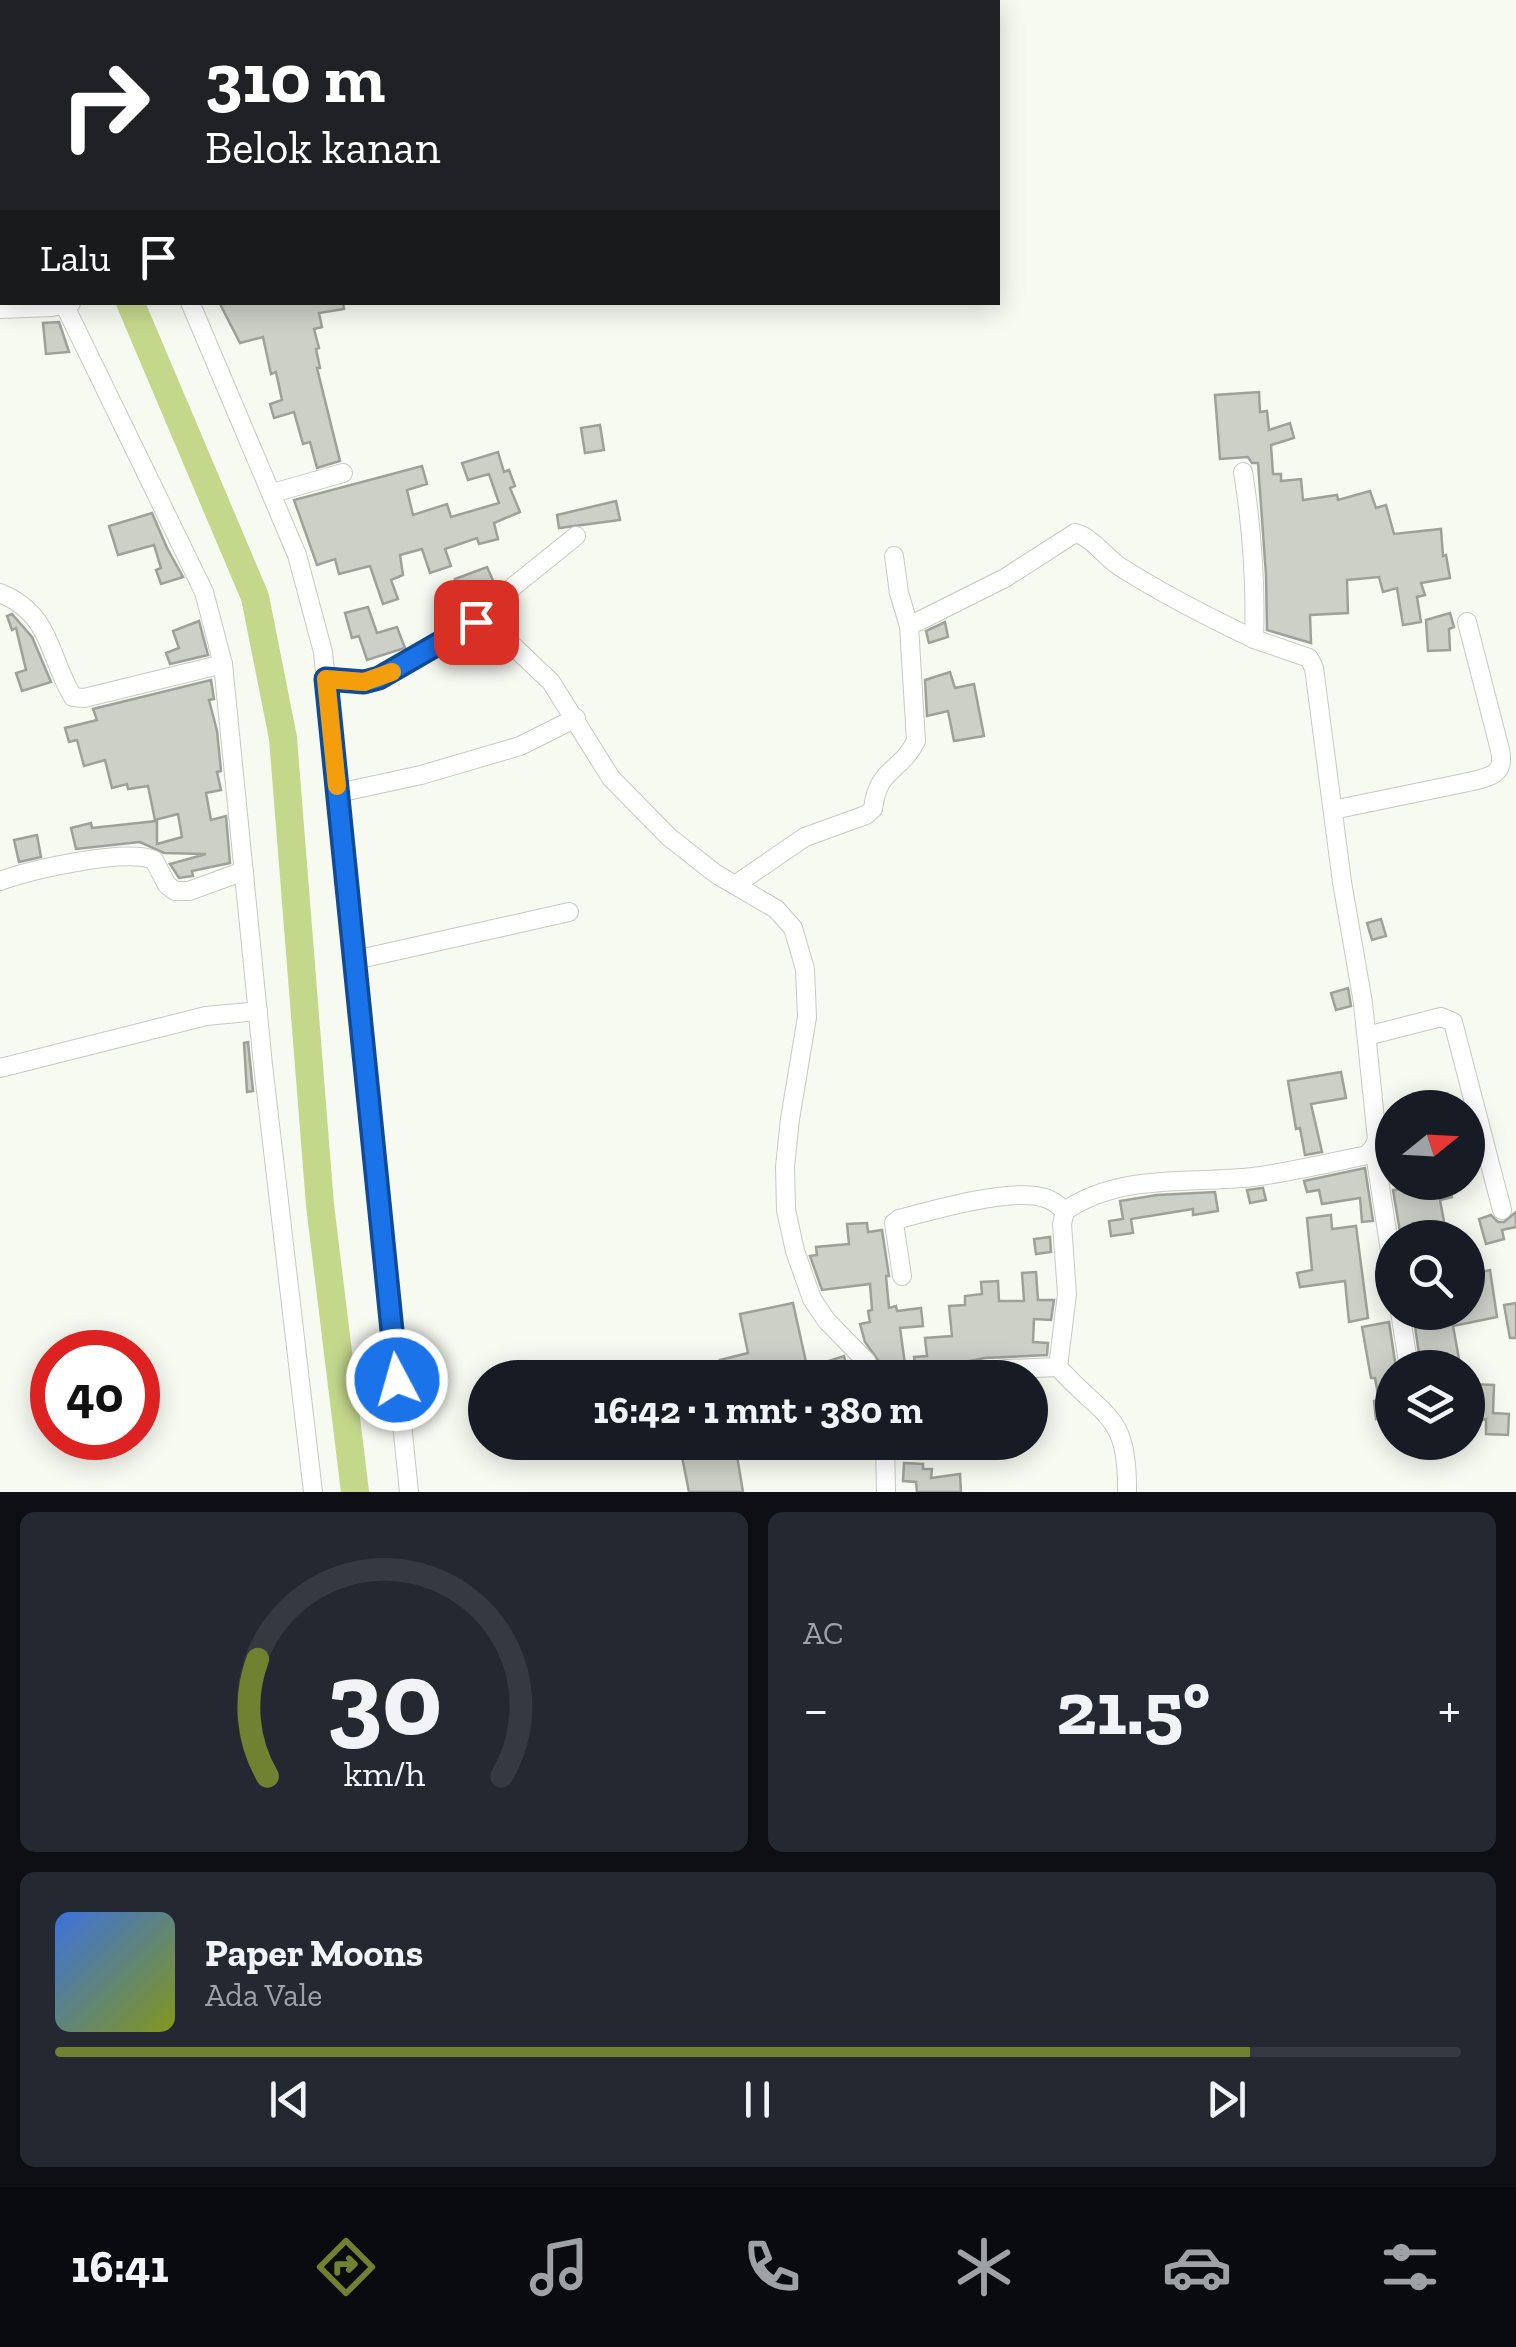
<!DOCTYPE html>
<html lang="id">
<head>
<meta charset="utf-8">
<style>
	:root { --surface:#171b24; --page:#242831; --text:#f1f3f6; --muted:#9ea1a6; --line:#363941; --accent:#708232 }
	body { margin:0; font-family:"Zilla Slab",serif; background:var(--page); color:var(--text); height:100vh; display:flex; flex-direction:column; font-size:38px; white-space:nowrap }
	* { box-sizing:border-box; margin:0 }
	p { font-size:32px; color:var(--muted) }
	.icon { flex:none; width:55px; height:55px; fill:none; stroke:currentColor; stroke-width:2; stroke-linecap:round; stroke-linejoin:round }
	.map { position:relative; height:1492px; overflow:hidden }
	.panel { display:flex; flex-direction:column; gap:20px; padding:20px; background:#0d0f14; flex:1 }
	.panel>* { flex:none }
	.top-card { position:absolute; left:0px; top:0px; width:1000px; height:305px; box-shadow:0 5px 25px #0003; background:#202124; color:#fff; overflow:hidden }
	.needle { width:65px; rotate:72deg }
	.fabs { position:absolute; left:1375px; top:1090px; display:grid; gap:20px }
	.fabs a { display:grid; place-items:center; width:110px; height:110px; border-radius:50%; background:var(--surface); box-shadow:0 5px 25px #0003; font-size:50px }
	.speed { position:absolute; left:30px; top:1330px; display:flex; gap:20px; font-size:50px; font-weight:700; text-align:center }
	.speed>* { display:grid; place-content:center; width:130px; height:130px; border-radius:50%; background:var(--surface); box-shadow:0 5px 25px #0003; line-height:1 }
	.speed .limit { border:15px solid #d22; background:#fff; color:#111 }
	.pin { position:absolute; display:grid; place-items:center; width:85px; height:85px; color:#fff; margin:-42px; border-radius:20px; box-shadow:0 5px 15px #0006 }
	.me { position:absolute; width:110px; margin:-55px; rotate:354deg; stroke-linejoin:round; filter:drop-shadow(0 0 8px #0008) }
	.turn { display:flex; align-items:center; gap:35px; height:210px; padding:0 40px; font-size:45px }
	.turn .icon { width:130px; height:130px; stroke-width:2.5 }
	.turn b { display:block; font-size:70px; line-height:85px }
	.then { display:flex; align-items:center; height:95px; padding:0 40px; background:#0003; gap:20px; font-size:38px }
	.big { font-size:75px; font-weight:700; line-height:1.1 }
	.panel .tile { flex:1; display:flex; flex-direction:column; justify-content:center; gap:15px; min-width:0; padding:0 35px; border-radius:15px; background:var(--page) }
	.panel .dial { align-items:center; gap:0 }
	.dial svg { height:260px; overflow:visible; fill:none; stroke:var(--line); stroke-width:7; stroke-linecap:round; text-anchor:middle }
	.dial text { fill:var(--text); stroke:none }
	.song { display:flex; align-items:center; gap:30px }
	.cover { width:120px; height:120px; border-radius:15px; background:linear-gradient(135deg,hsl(220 70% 55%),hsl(70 70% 35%)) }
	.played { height:10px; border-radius:5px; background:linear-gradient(90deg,var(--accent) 85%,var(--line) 85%) }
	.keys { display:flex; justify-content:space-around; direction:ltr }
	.heat { display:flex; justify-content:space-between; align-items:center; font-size:55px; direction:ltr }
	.panel .tiles { flex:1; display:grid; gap:20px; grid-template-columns:1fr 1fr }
	.tile:last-child { grid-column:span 2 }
	.trip { position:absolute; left:468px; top:1360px; width:580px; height:100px; border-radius:50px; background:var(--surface); box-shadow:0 5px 25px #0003; font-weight:700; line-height:100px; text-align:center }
	.menu { display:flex; height:160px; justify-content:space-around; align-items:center; background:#090b0e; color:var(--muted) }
	.menu .icon { width:70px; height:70px }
	.menu .on { color:var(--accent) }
	.menu b { font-size:45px; color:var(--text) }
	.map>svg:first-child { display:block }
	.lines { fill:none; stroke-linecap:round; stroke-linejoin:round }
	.river { stroke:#c4d88c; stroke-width:28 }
	.building { fill:#cdd0c7; stroke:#9ea198; stroke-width:2.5 }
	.minor-casing { stroke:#c7cac1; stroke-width:20 }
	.minor { stroke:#fff; stroke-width:18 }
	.route-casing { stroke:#114b97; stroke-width:25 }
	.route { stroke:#1a73e8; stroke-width:18 }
	.slow { stroke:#f59e0b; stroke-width:18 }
</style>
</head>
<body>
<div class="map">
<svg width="1516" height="1492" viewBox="0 0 1516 1492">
	<rect width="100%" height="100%" fill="#f7faf1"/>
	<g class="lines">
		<!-- river -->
		<g class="river">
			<polyline points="0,10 2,16"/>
			<polyline points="130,302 255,597 283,738 320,1205 355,1492"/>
		</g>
	</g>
	<!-- building -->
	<g class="building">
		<polygon points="219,302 343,302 344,309 319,313 322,327 314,329 319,348 316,349 320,368 317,368 340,461 317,468 310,442 303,444 294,412 274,418 270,404 282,400 276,372 271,374 263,337 240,343"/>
		<polygon points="59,322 69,352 46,354 43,323"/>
		<polygon points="1259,392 1260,412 1267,411 1269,430 1290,423 1294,438 1271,445 1273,474 1281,474 1281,481 1301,479 1303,500 1337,495 1338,500 1370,491 1376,508 1386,505 1394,534 1441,529 1443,556 1446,555 1450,578 1421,583 1425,595 1417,597 1421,622 1403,625 1397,588 1383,592 1379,577 1347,580 1348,613 1310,615 1311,643 1267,630 1266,575 1258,463 1252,463 1248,457 1220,459 1215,395"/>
		<polygon points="600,425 604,450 585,453 581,428"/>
		<polygon points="498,452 504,472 509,470 515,486 510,488 520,512 494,523 498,539 479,544 477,538 445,549 451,566 430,573 422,549 400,555 403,575 391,580 398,599 383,604 370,566 339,574 335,559 317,565 294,500 422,466 427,484 407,490 413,515 447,504 451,517 499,503 489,474 468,480 462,463"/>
		<polygon points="616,501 620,520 559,528 557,515"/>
		<polygon points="152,513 167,548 183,577 161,584 156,570 161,568 154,545 118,555 109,526"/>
		<polygon points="487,567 496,587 475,610 469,612 455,579"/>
		<polygon points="368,607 377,633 397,627 405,648 367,660 359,636 352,638 345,613"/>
		<polygon points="1450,613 1454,627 1449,629 1450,650 1428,651 1426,620"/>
		<polygon points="12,614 32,637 51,682 22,691 16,673 26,670 16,628 12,630 7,616"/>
		<polygon points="199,621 208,655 170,664 166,653 179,648 173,631"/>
		<polygon points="945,622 948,637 929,643 926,631"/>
		<polygon points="950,672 955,688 974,684 984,736 954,741 948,711 927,716 925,680"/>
		<polygon points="211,680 214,699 209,700 217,731 221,771 217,772 221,790 206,793 211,820 226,816 230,863 192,871 193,876 179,878 170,864 206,854 164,853 140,842 76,849 71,828 91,823 92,828 157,821 157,844 182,837 178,814 155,820 148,786 128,789 127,784 112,788 105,760 84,766 77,740 69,742 65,728 97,720 93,709"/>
		<polygon points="37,835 41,857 19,862 14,840"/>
		<polygon points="1381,919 1386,936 1372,940 1367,923"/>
		<polygon points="1348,988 1351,1006 1336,1010 1331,993"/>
		<polygon points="248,1042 253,1091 247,1092 244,1043"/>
		<polygon points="1341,1072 1346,1098 1311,1104 1322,1152 1305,1155 1300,1128 1296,1129 1288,1081"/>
		<polygon points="1365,1168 1373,1221 1362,1222 1360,1198 1322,1204 1319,1190 1307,1192 1304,1181"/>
		<polygon points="1449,1182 1452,1197 1440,1200 1447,1238 1401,1238 1393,1190"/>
		<polygon points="1263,1188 1266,1200 1250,1203 1247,1190"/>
		<polygon points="1215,1192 1218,1211 1193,1215 1193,1209 1131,1219 1133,1233 1111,1236 1109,1221 1123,1219 1120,1201 1157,1195"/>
		<polygon points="1516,1212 1516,1227 1502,1230 1504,1239 1486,1244 1479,1219 1491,1215 1498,1222 1504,1222"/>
		<polygon points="1331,1215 1332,1229 1356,1226 1368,1318 1349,1322 1345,1281 1300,1287 1297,1273 1312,1270 1307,1218"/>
		<polygon points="867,1223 868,1232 882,1230 889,1276 886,1276 889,1308 896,1306 897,1311 921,1308 923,1326 900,1328 905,1364 885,1370 865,1342 860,1324 870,1322 868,1311 872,1310 870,1284 822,1290 810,1256 817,1255 816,1247 849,1244 847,1224"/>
		<polygon points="1050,1237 1051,1252 1036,1254 1034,1239"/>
		<polygon points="1490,1270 1497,1317 1453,1326 1459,1359 1435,1363 1435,1368 1421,1368 1413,1312 1468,1312 1468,1302 1473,1301 1468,1275"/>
		<polygon points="1036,1272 1038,1300 1054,1300 1051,1320 1034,1319 1033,1342 1048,1343 1047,1355 985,1358 916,1371 914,1357 927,1356 925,1338 952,1336 949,1306 965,1305 965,1296 982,1294 981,1282 998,1281 999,1301 1024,1301 1022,1273"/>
		<polygon points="793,1303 806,1362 743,1378 724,1378 720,1360 748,1353 740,1314"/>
		<polygon points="1516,1303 1516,1338 1510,1338 1504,1305"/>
		<polygon points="1389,1322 1396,1368 1392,1368 1392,1417 1376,1419 1374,1401 1379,1400 1375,1378 1371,1378 1362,1327"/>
		<polygon points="844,1356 850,1378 823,1378 819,1364"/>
		<polygon points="1468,1384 1494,1385 1493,1413 1509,1414 1508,1435 1486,1434 1486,1419 1468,1423"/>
		<polygon points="679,1442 773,1442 774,1447 737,1456 743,1492 689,1492"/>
		<polygon points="904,1463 923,1464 923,1469 932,1469 931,1478 960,1474 961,1492 917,1492 916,1482 903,1481"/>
	</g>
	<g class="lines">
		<defs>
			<g id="minor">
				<polyline points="55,0 56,2"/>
				<polyline points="0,148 2,154"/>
				<polyline points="63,302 204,592 223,664 263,1065 313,1492"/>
				<polyline points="190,302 297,555 323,652 409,1492"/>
				<polyline points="0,309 52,307 71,303"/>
				<polyline points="273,493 343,473"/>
				<polyline points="894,556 899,593 909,626"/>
				<path d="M0,593C53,615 48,657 73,697L84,698L223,664"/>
				<polyline points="482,621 514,586 576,536"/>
				<polyline points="327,679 364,682 379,678 469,625 482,621 490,624 551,682 611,778 669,837 716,874 776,909 793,928 805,969 807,1017 790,1119 785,1167 786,1210 795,1251 812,1299 826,1320 866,1361 875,1378"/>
				<polyline points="338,793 421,775 520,746 576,718"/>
				<path d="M1333,810L1473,781C1493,776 1505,773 1500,750L1467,622"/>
				<path d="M0,881C30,870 125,848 154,860L167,885L175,891H189L244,871"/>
				<path d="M735,885L805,837L866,815L873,809C878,767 900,773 916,741L909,626L1005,578L1075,533C1092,537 1104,556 1119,566C1162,594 1208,617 1254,639"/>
				<polyline points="355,960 569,912"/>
				<polyline points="1367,1036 1441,1017 1453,1022 1502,1210"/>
				<polyline points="0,1068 206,1016 258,1011"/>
				<polyline points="1374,1147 1392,1264"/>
				<path d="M902,1276L894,1223L899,1219C933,1210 1013,1187 1045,1198C1053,1200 1059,1206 1065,1211"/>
				<polyline points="1400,1312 1409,1368"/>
				<polyline points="935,1378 1007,1369 1058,1367"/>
				<polyline points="885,1442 886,1492"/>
				<path d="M1127,1492C1128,1412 1104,1419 1058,1367L1067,1294L1062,1224L1065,1211C1120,1173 1190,1184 1253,1177C1291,1172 1329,1163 1367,1155L1374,1147L1377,1139L1363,1003L1342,882L1314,668L1309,658L1254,639C1256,582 1252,528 1243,472"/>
			</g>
		</defs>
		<!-- minor casing -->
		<use href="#minor" class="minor-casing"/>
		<!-- minor -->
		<use href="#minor" class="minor"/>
	</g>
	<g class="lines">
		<defs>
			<polyline id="route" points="397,1380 326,679 364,682 379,678 476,622"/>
		</defs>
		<!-- route casing -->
		<use href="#route" class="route-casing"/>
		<!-- route -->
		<use href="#route" class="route"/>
		<!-- slow -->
		<polyline class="slow" points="337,786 326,679 364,682 392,672"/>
	</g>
</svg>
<div class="fabs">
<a><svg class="needle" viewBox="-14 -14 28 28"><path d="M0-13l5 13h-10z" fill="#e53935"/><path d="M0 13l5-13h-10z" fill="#9ea1a6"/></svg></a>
<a><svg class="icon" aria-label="search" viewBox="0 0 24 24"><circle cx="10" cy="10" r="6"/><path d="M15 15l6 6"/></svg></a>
<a><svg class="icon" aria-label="layers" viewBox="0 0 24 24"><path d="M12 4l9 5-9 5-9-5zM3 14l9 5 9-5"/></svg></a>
</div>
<div class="speed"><div class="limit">40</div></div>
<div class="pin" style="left:476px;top:622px;background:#d93025"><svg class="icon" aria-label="arrive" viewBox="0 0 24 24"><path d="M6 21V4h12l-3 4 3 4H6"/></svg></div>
<svg class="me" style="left:397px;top:1380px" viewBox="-20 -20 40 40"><circle r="17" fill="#1a73e8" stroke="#fff" stroke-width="3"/><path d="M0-11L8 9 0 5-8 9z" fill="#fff"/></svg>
<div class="trip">16:42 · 1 mnt · 380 m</div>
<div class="top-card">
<div class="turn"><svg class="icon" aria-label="right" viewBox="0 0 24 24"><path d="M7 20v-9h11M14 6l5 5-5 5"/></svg><div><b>310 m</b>Belok kanan</div></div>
<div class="then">Lalu<svg class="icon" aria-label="arrive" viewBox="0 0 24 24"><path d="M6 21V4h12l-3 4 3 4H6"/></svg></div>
</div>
</div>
<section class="panel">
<div class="tiles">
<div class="tile dial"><svg viewBox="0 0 100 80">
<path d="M14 69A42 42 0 1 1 86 69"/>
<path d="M14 69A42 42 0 0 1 11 33" stroke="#708232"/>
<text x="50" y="56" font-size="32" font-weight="700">30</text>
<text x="50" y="72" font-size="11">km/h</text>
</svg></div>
<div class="tile"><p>AC</p>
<div class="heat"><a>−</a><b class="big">21.5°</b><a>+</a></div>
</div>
<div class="tile">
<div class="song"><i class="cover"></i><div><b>Paper Moons</b><p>Ada Vale</p></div></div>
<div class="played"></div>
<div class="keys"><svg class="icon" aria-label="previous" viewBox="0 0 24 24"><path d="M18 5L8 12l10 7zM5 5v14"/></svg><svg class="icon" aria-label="pause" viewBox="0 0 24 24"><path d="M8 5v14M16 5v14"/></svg><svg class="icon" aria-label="next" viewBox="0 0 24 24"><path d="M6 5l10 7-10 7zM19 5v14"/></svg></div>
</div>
</div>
</section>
<nav class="menu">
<b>16:41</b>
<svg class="icon on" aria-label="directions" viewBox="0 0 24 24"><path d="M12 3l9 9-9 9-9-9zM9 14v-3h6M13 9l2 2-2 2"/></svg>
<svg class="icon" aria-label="music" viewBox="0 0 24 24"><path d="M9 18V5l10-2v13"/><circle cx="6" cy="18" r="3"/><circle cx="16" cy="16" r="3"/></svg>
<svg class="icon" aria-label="phone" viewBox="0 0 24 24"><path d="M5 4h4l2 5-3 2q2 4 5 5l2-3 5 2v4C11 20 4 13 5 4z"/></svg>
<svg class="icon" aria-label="climate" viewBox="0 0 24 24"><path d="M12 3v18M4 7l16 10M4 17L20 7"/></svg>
<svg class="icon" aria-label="car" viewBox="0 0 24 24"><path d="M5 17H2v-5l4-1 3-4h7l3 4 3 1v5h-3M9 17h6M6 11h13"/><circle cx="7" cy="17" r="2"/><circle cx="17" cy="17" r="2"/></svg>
<svg class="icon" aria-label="filters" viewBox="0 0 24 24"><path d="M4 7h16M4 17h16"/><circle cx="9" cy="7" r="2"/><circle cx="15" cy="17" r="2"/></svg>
</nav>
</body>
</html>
